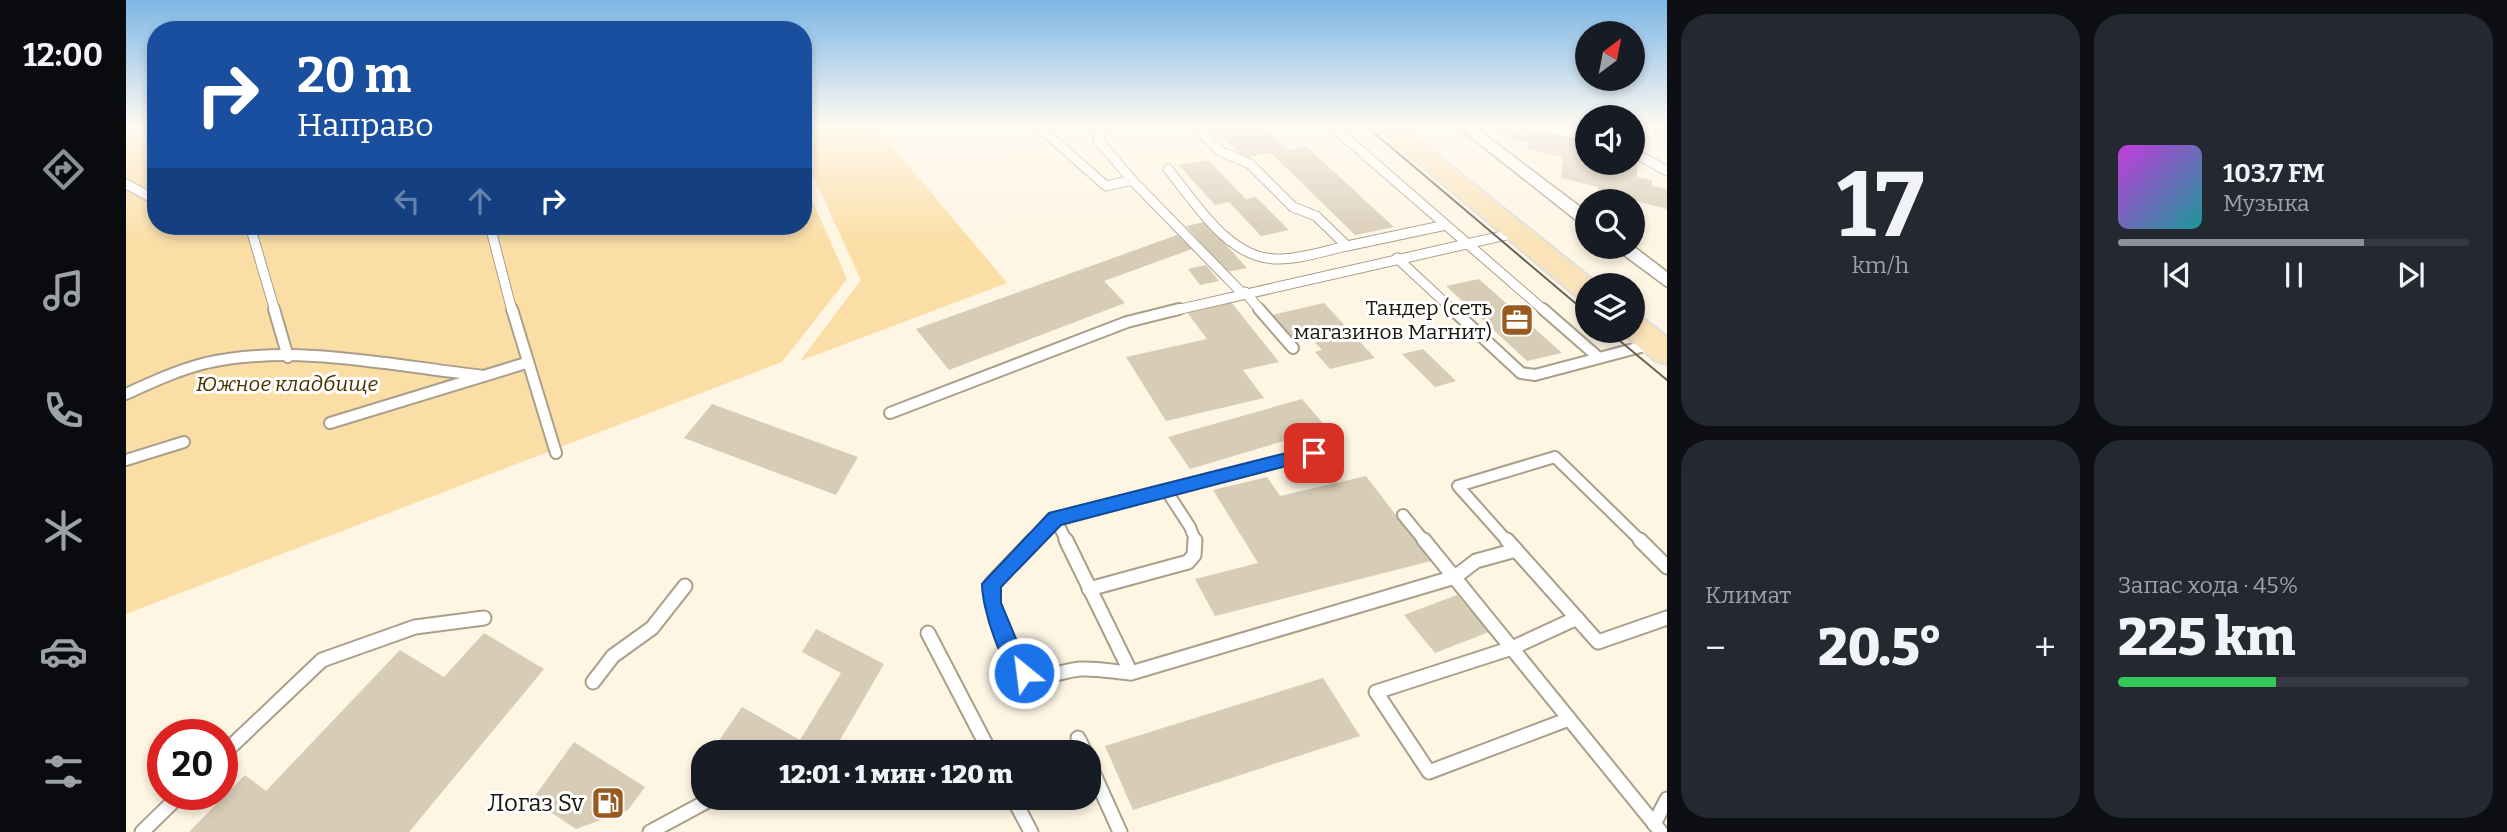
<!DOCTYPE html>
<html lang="ru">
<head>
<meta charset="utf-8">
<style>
	:root { --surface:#171b24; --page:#242831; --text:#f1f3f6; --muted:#9ea1a6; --line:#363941; --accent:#8c9099 }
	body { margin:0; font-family:Bitter,serif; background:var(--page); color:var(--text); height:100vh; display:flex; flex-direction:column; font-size:26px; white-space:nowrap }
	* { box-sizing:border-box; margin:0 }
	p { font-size:23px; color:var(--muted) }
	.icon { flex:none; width:38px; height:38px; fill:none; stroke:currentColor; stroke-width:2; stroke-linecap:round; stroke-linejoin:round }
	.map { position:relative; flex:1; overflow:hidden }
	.side { display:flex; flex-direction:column; gap:14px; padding:14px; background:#0d0f14; width:840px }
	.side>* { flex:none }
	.banner { position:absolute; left:21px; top:21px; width:665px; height:214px; border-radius:28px; box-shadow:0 4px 10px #0003; background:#1a4fa0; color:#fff; overflow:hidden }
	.needle { width:46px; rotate:32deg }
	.buttons { position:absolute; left:1449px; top:21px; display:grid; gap:14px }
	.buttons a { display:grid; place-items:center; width:70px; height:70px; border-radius:50%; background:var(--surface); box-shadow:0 4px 10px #0003; font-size:35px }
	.speed { position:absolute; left:21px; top:719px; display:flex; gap:14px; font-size:35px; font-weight:700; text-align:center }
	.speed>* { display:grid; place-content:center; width:91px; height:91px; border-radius:50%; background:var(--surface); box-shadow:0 4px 10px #0003; line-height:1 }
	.speed .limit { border:10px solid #d22; background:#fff; color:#111 }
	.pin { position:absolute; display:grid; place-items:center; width:60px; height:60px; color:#fff; margin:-30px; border-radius:14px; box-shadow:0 4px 10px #0006 }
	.me { position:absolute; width:77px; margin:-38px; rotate:331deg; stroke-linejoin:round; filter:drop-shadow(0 0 5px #0008) }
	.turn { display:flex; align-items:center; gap:24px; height:147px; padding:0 35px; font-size:32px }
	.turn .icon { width:91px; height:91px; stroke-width:2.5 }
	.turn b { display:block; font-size:49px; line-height:60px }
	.lanes { display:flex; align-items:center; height:66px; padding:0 35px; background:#0003; justify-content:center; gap:35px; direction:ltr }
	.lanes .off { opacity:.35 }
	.big { font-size:52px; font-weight:800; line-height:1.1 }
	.side .card { flex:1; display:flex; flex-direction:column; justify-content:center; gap:10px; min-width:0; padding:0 24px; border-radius:28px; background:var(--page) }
	.side .dial { align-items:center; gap:0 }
	.dial b { font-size:91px; line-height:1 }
	.song { display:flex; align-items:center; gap:21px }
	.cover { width:84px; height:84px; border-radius:10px; background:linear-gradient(135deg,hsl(290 70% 55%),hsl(180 70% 35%)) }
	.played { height:7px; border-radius:4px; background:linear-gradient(90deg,var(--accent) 70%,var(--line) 70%) }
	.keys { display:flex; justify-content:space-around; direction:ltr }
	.heat { display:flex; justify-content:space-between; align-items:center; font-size:38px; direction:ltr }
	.charge { height:10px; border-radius:5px; background:linear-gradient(90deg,#34c759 45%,var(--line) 0) }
	.side .tiles { flex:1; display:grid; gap:14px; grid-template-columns:repeat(2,1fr) }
	.trip { position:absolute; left:565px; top:740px; width:410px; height:70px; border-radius:28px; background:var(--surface); box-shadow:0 4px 10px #0003; font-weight:800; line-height:70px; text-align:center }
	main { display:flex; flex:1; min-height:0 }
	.dock { display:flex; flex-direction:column; width:126px; justify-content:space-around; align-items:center; background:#090b0e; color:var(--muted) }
	.dock .icon { width:49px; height:49px }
	.dock .active { color:var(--accent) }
	.dock b { font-size:32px; color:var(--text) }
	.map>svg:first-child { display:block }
	.green { fill:#fbdea6 }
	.building { fill:#d7ccb6 }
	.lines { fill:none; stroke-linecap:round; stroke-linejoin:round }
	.lane-far2-casing { stroke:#aa9f8a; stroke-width:11 }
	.lane-far1-casing { stroke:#aa9f8a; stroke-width:14 }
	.lane-casing { stroke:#aa9f8a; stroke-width:17 }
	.street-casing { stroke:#aa9f8a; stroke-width:3 }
	.primary-casing { stroke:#dfdedd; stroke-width:4 }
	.lane-far2 { stroke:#fff; stroke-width:9 }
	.lane-far1 { stroke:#fff; stroke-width:10 }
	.lane { stroke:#fff; stroke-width:13 }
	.street { fill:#fff; fill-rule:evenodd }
	.primary { fill:#fae3b8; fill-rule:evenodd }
	.tram { stroke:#676156; stroke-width:2 }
	.route { fill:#1a73e8; stroke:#114b97; stroke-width:2 }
	.labels { text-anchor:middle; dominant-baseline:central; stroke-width:6; stroke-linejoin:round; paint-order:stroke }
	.poi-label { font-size:21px; fill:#1a160e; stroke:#fff; text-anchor:end }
	.park-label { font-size:21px; font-style:italic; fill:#493400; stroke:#fff }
	.near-poi-label { font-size:24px; fill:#1a160e; stroke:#fff; text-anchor:end }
</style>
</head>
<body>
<main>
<nav class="dock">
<b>12:00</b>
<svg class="icon active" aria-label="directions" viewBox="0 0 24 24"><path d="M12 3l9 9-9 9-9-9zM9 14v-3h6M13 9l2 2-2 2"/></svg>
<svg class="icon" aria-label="music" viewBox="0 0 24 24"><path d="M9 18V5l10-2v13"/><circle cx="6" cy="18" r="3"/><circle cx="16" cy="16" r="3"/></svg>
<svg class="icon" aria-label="phone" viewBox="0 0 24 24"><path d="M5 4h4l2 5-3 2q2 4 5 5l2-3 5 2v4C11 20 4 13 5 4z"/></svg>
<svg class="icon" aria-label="climate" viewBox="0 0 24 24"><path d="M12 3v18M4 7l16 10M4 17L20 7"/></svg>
<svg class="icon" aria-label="car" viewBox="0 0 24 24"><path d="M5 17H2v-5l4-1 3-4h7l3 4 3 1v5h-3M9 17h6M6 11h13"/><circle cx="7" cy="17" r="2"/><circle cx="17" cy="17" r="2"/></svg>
<svg class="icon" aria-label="filters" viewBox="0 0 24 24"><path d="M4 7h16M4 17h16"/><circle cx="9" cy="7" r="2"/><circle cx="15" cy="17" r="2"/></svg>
</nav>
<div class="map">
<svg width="1541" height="832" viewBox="0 0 1541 832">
	<rect width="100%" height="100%" fill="#fef5e3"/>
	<!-- green -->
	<g class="green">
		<polygon points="0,126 30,126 30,226 677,226 677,180 721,279 656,362 0,614"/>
		<polygon points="677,126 749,126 881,283 674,361 735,280 677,154"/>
	</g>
	<!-- building -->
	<g class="building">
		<polygon points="1086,126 1136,126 1161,150 1180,146 1268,227 1229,235 1145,153 1118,158"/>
		<polygon points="1387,126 1461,140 1461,163 1507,163 1507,157 1511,158 1511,177 1526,180 1526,186 1541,189 1541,209 1472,191 1472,187 1435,178 1437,157 1401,149 1402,143 1385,139"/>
		<polygon points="1526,126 1541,126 1541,138 1527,135"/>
		<polygon points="1082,160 1120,199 1130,197 1163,230 1135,236 1103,202 1089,205 1053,165"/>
		<polygon points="1079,222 1121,268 1101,272 1060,226"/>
		<polygon points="1051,235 1066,249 978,281 999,303 823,370 790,329"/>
		<polygon points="1080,265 1093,281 1074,285 1062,269"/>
		<polygon points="1353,279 1436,353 1401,361 1320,286"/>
		<polygon points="1105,302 1153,362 1117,370 1138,398 1040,421 1000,357 1081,339 1060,311"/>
		<polygon points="1198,303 1249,358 1204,369 1189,352 1196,350 1186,339 1170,343 1146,315"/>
		<polygon points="1297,349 1330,381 1309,387 1276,354"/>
		<polygon points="1176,399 1201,428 1064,469 1042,437"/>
		<polygon points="586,404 732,457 710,495 558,438"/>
		<polygon points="1240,476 1305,561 1089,616 1069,579 1132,563 1087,490 1141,477 1154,496"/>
		<polygon points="1331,595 1363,632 1309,653 1278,615"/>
		<polygon points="690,629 758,664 707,752 603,752 590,745 616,707 674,740 715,673 676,652"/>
		<polygon points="358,633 418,669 283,832 63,832 119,775 140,791 274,650 318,677"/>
		<polygon points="1197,678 1234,736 1007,810 979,746"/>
		<polygon points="448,742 519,787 502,810 450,829 406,800"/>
	</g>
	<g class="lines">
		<defs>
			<g id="lane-far2">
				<polyline points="912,126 980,186 1006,180 972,140 978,126"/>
				<polyline points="1069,126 1094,151 1124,164 1167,207 1190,216 1221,246 1320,225"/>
				<polyline points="1206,126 1419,311"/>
				<polyline points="1378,126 1386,128"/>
				<polyline points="1406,126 1461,136"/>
				<polyline points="1507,152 1541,171"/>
				<path d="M1042,169C1069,202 1103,260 1152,259C1175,259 1198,251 1221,246"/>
				<polyline points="1006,180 1116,293"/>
				<polyline points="0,184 30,200"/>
				<polyline points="124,226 149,311"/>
				<polyline points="364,226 386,311"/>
				<polyline points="1271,258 1328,311"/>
				<polyline points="1119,292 1135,311"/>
				<polyline points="1046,311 1389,233"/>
			</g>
			<g id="lane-far1">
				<polyline points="148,309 162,357"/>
				<polyline points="386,309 430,453"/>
				<polyline points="1133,309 1167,348"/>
				<polyline points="1326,309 1395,373 1409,375 1526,344"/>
				<polyline points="1417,309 1472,357"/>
				<path d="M0,394C26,382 52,370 80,363C170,343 268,366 358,376"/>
				<polyline points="764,413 1001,322 1053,309"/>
				<polyline points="204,423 400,363"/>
				<polyline points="0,460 58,442"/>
				<polyline points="1040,490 1064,527 1070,542"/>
				<polyline points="1277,515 1299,542"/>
				<polyline points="906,542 929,518"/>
				<polyline points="941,542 929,518 1188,453"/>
				<polyline points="1382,542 1332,486 1429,457 1516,542"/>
			</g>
			<g id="lane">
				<path d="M907,540L865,584L866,603L891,665C912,686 930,671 954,669C971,668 989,672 1005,673"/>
				<polyline points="940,540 1005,673 1329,577 1350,561 1390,550"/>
				<polyline points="1298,540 1535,832"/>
				<polyline points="1381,540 1472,642 1541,618"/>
				<polyline points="1514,540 1541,567"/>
				<polyline points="963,589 1062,562 1068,555 1069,540"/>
				<polyline points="802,633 864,752"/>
				<polyline points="467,682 487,656 526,628 559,586"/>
				<polyline points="1443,719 1303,772 1250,692 1386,648 1451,618"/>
				<polyline points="952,738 959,752"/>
				<polyline points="96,755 196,660 289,627 358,618"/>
				<polyline points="962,761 994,832"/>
				<polyline points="887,798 905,832"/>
				<polyline points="1528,824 1541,799"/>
				<polyline points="16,832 55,794"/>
				<polyline points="524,832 587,798"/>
			</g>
			<g id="street">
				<polygon points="1331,126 1347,126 1461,212 1461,225 1455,224"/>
				<polygon points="1507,246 1541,272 1541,287 1487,247"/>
			</g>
			<g id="primary">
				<polygon points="1249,126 1275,126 1473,285 1461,285 1461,300 1451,297"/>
				<polygon points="1507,316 1518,319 1541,337 1541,364 1530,361 1496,333 1495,331 1507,331"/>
			</g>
		</defs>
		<!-- lane-far2 casing -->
		<use href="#lane-far2" class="lane-far2-casing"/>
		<!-- lane-far1 casing -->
		<use href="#lane-far1" class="lane-far1-casing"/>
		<!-- lane casing -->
		<use href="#lane" class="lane-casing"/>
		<!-- street casing -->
		<use href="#street" class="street-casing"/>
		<!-- primary casing -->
		<use href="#primary" class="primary-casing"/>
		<!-- lane-far2 -->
		<use href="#lane-far2" class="lane-far2"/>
		<!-- lane-far1 -->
		<use href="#lane-far1" class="lane-far1"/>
		<!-- lane -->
		<use href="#lane" class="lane"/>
		<!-- street -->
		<use href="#street" class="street"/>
		<!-- primary -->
		<use href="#primary" class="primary"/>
		<!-- tram -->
		<g class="tram">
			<polyline points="1240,126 1461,313"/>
			<polyline points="1482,331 1541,380"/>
		</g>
	</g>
	<!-- sky -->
	<linearGradient id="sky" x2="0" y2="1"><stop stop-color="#7cb6e5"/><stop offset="0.52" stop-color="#fffaf2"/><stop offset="1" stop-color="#fffaf2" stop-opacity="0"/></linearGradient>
	<rect width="1541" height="242" fill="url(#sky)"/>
	<!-- route -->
	<path class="route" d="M1188,446L1196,453L1194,457L935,525L875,587V603L898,658L908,673L905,679L898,682C875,673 856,607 856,584L923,513Z"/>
	<!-- icons -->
	<defs>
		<symbol id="office-square" viewBox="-11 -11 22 22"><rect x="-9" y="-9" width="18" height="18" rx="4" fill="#995a20" stroke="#fff"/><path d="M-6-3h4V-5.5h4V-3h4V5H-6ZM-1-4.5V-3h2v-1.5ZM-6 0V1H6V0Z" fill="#fff"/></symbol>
		<symbol id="fuel-square" viewBox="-11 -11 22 22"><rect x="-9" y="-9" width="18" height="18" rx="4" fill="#995a20" stroke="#fff"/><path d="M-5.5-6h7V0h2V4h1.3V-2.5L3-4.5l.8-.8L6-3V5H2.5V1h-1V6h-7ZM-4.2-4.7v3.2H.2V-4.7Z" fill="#fff"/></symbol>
	</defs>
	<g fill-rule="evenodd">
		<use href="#office-square" x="1372" y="301" width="38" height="38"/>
		<use href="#fuel-square" x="463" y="784" width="38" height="38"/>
	</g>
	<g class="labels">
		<!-- poi labels -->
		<g class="poi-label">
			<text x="1366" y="308">Тандер (сеть<tspan x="1366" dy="24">магазинов Магнит)</tspan></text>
		</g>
		<!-- park labels -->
		<g class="park-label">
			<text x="161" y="384">Южное кладбище</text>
		</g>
		<!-- near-poi labels -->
		<g class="near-poi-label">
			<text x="458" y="803">Логаз Sv</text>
		</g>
	</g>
</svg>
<div class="buttons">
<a><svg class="needle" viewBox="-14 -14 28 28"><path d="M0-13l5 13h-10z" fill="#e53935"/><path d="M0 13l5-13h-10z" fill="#9ea1a6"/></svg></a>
<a><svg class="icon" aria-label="sound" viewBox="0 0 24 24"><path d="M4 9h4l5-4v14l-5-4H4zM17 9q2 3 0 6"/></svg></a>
<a><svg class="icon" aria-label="search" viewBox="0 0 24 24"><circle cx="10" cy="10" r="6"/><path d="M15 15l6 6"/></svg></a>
<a><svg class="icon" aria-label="layers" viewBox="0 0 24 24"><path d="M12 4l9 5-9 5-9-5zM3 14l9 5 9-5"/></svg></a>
</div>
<div class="speed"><div class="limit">20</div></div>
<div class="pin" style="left:1188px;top:453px;background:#d93025"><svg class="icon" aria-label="arrive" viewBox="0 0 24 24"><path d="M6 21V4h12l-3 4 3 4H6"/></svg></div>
<svg class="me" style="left:898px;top:673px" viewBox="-20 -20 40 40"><circle r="17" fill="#1a73e8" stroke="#fff" stroke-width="3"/><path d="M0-11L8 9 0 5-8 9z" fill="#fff"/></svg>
<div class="trip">12:01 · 1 мин · 120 m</div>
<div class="banner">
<div class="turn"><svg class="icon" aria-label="right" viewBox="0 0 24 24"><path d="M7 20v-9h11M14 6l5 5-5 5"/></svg><div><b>20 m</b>Направо</div></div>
<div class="lanes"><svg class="icon off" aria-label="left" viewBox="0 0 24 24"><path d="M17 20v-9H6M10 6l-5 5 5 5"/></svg><svg class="icon off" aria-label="ahead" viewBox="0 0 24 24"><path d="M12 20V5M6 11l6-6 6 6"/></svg><svg class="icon" aria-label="right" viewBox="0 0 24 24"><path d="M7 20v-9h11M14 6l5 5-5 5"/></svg></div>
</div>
</div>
<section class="side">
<div class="tiles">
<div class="card dial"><b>17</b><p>km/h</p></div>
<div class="card">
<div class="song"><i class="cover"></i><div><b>103.7 FM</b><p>Музыка</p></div></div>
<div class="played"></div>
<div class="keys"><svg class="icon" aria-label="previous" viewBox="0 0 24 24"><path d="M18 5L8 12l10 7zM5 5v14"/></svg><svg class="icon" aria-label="pause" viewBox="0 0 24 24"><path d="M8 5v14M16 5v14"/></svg><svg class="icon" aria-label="next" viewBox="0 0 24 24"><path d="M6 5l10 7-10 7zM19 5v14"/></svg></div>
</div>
<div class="card"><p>Климат</p>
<div class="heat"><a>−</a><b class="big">20.5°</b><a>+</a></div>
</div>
<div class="card"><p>Запас хода · 45%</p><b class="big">225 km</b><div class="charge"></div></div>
</div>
</section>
</main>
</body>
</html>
